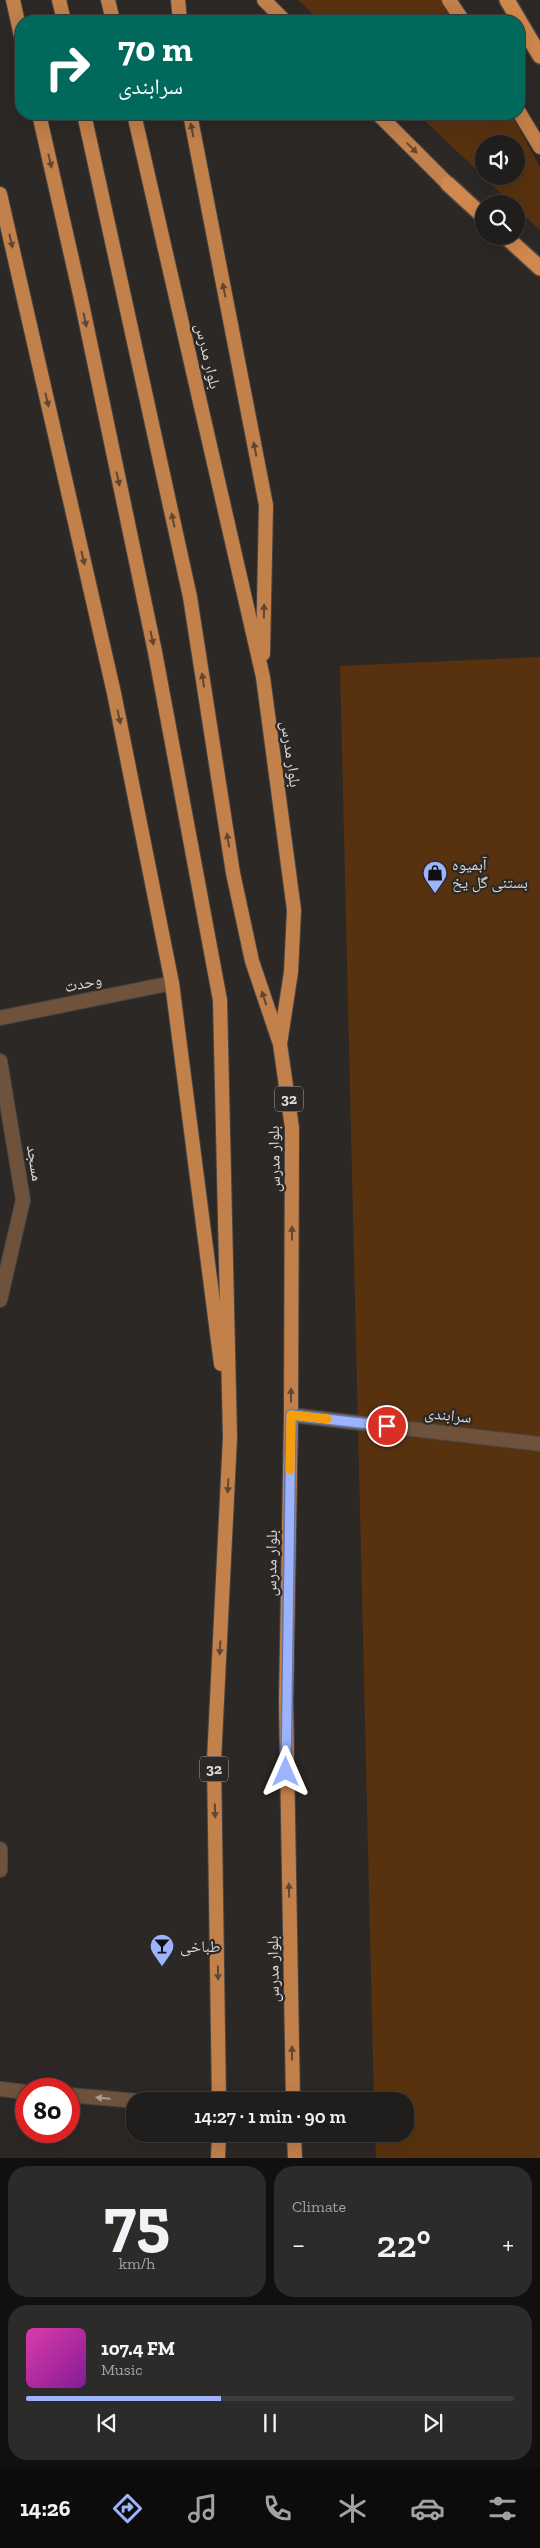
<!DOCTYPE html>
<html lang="en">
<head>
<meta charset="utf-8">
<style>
	:root { --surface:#201e1c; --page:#2d2b29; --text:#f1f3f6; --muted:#a2a2a3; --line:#3d3c3b; --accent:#9cb4fd }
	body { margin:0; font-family:"Zilla Slab","Noto Naskh Arabic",serif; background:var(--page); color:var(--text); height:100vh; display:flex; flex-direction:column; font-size:19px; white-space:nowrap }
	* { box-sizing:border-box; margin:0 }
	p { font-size:16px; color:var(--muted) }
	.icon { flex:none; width:28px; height:28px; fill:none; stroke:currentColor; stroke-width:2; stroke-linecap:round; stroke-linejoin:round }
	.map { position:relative; height:2158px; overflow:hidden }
	.details { display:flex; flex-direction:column; gap:8px; padding:8px; background:#12100f; flex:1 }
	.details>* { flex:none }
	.banner { position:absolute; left:15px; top:15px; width:510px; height:105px; border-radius:20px; box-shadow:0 5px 20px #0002,0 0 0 1px var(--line); background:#00695c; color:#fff; overflow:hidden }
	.buttons { position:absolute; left:475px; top:135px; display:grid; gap:10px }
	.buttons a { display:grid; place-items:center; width:50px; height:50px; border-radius:50%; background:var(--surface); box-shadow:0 5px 20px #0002,0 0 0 1px var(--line); font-size:25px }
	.speed { position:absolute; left:15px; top:2078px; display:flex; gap:10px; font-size:25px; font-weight:700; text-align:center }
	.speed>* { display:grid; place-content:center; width:65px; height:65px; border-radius:50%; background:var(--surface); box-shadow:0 5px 20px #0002,0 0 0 1px var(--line); line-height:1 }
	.speed .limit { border:8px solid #d22; background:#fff; color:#111 }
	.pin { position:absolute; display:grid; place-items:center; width:42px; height:42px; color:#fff; margin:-21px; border:2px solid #fff; border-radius:50%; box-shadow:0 1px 5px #0007 }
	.me { position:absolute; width:55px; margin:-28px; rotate:0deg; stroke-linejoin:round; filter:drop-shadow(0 0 4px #0008) }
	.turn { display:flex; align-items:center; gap:18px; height:105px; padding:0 20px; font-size:22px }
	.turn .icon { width:65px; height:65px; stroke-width:2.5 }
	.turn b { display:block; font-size:35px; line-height:42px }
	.big { font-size:38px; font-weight:600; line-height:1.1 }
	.details .widget { flex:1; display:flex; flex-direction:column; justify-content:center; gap:8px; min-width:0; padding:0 18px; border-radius:20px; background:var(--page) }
	.details .dial { align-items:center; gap:0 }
	.dial b { font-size:65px; line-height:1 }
	.song { display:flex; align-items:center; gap:15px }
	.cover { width:60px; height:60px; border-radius:8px; background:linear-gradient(135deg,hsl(320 70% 55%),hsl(290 70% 35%)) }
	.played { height:5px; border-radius:2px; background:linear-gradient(90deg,var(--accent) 40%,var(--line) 40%) }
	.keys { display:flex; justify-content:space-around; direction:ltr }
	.heat { display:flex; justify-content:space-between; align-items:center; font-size:28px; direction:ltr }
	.details .tiles { flex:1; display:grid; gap:8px; grid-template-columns:1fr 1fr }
	.widget:last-child { grid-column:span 2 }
	.trip { position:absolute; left:126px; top:2092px; width:288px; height:50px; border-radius:20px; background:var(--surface); box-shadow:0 5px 20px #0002,0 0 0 1px var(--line); font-weight:600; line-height:50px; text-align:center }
	.menu { display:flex; height:80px; justify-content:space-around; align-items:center; background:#0d0c0b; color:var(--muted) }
	.menu .icon { width:35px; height:35px }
	.menu .selected { color:var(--accent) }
	.menu b { font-size:22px; color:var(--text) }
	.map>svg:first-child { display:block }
	.green { fill:#58320f; fill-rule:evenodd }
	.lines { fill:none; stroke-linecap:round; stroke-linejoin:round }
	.service-casing { stroke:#474443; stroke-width:16 }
	.minor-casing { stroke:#474443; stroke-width:16 }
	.tertiary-casing { stroke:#474443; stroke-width:16 }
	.trunk-casing { stroke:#474443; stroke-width:16 }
	.motorway-casing { stroke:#474443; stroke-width:18 }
	.service { stroke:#6f523b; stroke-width:14 }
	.minor { stroke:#6f523b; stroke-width:14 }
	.tertiary { stroke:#6f523b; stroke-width:14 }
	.trunk { stroke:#c2804a; stroke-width:14 }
	.motorway { stroke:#d0884c; stroke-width:15 }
	.oneway { fill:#604733 }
	.oneway2 { fill:#ab9d92 }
	.route-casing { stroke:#6575a4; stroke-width:12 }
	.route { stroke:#9cb4fd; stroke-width:9 }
	.slow { stroke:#f59e0b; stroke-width:9 }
	.labels { text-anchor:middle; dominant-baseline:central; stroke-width:4.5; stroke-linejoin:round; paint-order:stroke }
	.shield { fill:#2b2826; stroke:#a7a5a3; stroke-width:1 }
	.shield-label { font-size:15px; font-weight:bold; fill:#dcdad9 }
	.street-label { font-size:16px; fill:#dcdad9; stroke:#2b2826 }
	.poi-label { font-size:16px; fill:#dcdad9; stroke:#2b2826; text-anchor:start }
</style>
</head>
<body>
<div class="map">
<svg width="540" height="2158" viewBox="0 0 540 2158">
	<rect width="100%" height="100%" fill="#2b2826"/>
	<!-- green -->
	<g class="green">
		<polygon points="298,0 448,0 460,21 320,21"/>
		<path d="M418,114H511L540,167V230L516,208V204H512ZM484,144H516V176H484Z"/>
		<polygon points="540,657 540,2158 376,2158 375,2134 405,2134 405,2101 374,2101 340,666"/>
	</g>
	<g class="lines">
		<defs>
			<polyline id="service" points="291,1415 540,1444"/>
			<g id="minor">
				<polyline points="0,1061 23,1200 0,1300"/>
				<polyline points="0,1849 0,1870"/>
				<polyline points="0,2089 26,2092"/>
				<polyline points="69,2095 137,2101"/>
			</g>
			<polyline id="tertiary" points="0,1018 172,983"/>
			<g id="trunk">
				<polyline points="13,0 21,36"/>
				<polyline points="59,0 64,21"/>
				<polyline points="108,0 113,21"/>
				<polyline points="178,0 180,21"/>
				<polyline points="264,0 285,21"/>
				<polyline points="449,0 463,21"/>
				<polyline points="519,112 540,147"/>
				<polyline points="39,114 81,299 155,652 220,1000 230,1437 214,1761 219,2101"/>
				<polyline points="84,114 190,597 233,873 252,961 279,1041"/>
				<polyline points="134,114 263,677 294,910 291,972 280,1044 292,1128 291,1415 286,1702 293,2101"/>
				<polyline points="190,114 266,505 263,654"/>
				<polyline points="378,114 448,184"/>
				<polyline points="0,194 114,693 172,983 221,1364"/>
				<polyline points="294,2134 295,2158"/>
				<polyline points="218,2158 219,2134"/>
			</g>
			<g id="motorway">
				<polyline points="507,0 540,56"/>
				<polyline points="448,184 484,217"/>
				<polyline points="505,236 540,268"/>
			</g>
		</defs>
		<!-- service casing -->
		<use href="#service" class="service-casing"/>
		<!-- minor casing -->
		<use href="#minor" class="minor-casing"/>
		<!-- tertiary casing -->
		<use href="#tertiary" class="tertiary-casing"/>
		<!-- trunk casing -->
		<use href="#trunk" class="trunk-casing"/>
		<!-- motorway casing -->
		<use href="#motorway" class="motorway-casing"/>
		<!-- service -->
		<use href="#service" class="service"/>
		<!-- minor -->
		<use href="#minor" class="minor"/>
		<!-- tertiary -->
		<use href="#tertiary" class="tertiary"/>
		<!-- trunk -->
		<use href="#trunk" class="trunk"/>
		<!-- motorway -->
		<use href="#motorway" class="motorway"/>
	</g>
	<!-- one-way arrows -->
	<defs><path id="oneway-solid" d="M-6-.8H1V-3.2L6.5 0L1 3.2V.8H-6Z" transform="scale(1.25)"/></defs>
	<g class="oneway">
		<use href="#oneway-solid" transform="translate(192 130) rotate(-101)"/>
		<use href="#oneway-solid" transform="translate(412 148) rotate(45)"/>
		<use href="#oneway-solid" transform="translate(50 161) rotate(77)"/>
		<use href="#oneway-solid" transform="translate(11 241) rotate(77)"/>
		<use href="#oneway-solid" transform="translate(224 290) rotate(-101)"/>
		<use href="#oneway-solid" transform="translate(85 320) rotate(78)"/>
		<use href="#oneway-solid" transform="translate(47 400) rotate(77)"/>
		<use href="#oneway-solid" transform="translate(255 449) rotate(-101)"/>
		<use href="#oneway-solid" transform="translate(118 479) rotate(78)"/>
		<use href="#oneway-solid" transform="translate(173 520) rotate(-102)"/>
		<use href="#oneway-solid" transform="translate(83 558) rotate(77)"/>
		<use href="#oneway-solid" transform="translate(264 611) rotate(-89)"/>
		<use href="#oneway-solid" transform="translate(152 638) rotate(78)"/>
		<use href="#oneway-solid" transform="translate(203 680) rotate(-99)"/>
		<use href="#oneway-solid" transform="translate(119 717) rotate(78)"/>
		<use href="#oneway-solid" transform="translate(228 840) rotate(-99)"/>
		<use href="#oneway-solid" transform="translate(264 998) rotate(-108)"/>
		<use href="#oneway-solid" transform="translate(292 1233) rotate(-90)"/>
		<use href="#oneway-solid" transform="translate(291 1395) rotate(-90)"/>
		<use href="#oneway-solid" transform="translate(228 1486) rotate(93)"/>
		<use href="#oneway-solid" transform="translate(220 1648) rotate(93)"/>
		<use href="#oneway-solid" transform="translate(215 1811) rotate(89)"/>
		<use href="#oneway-solid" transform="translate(289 1890) rotate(-91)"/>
		<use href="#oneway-solid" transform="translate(218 1973) rotate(89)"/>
		<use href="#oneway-solid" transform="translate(292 2053) rotate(-91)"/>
	</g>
	<use class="oneway2" href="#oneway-solid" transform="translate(103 2098) rotate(-175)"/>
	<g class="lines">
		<defs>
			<polyline id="route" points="286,1772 291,1415 387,1426"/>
		</defs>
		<!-- route casing -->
		<use href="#route" class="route-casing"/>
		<!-- route -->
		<use href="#route" class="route"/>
		<!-- slow -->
		<polyline class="slow" points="290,1470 291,1415 327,1419"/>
	</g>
	<!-- icons -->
	<defs>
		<symbol id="shop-pin" viewBox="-11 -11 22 30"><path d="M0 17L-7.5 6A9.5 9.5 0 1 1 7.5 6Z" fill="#9cb4fd" stroke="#2b2826"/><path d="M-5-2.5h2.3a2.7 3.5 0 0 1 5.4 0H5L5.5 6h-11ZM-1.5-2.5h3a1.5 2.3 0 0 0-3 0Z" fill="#111"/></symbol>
		<symbol id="bar-pin" viewBox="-11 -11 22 30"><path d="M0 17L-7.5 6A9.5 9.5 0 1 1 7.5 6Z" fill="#9cb4fd" stroke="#2b2826"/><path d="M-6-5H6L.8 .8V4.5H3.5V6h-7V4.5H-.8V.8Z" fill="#111"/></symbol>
	</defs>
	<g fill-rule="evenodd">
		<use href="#shop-pin" x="421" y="859" width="28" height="38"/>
		<use href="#bar-pin" x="148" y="1932" width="28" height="38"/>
	</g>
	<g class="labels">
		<!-- shield labels -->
		<g class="shield">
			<rect x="275" y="1086.5" width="28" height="25" rx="4"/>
			<rect x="200" y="1756.5" width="28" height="25" rx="4"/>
		</g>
		<g class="shield-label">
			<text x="289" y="1099">32</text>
			<text x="214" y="1769">32</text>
		</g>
		<!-- street labels -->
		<g class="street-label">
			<text transform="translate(208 356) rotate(77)">بلوار مدرس</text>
			<text transform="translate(291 754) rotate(82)">بلوار مدرس</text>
			<text transform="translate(83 983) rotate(-12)">وحدت</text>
			<text transform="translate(274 1159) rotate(-91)">بلوار مدرس</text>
			<text transform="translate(35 1163) rotate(81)">مسجد</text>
			<text transform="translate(448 1415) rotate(6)">سرابندی</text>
			<text transform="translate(271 1563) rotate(-89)">بلوار مدرس</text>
			<text transform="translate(273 1969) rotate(-91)">بلوار مدرس</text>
		</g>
		<!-- poi labels -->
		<g class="poi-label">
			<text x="452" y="864">آبمیوه<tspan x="452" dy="18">بستنی گل یخ</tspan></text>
			<text x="180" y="1946">طباخی</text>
		</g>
	</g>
</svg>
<div class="buttons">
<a><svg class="icon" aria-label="sound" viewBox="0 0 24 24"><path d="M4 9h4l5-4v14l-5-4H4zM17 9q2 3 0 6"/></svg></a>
<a><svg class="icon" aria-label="search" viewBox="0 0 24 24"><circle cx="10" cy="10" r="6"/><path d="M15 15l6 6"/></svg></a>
</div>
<div class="speed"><div class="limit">80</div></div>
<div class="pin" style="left:387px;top:1426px;background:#d93025"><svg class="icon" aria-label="arrive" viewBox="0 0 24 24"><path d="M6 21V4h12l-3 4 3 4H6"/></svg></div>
<svg class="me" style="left:286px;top:1772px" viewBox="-20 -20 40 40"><path d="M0-17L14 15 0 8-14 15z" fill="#9cb4fd" stroke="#fff" stroke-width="4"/></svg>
<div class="trip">14:27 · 1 min · 90 m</div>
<div class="banner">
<div class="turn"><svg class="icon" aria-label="right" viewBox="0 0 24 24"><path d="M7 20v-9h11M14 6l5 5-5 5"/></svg><div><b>70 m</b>سرابندی</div></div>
</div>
</div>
<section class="details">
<div class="tiles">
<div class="widget dial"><b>75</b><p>km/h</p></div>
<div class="widget"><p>Climate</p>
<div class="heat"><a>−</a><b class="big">22°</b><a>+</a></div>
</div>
<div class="widget">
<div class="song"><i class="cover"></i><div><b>107.4 FM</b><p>Music</p></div></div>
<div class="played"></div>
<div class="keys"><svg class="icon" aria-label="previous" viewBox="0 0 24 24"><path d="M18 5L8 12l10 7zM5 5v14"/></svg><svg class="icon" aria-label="pause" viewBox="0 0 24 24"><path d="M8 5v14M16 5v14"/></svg><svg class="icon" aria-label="next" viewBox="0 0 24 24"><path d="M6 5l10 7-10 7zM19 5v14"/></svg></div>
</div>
</div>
</section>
<nav class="menu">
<b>14:26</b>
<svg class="icon selected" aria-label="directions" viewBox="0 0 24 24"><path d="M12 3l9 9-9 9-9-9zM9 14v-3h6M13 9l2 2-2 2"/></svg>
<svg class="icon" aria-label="music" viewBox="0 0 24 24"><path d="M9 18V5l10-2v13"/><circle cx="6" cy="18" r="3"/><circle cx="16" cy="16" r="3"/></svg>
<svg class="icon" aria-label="phone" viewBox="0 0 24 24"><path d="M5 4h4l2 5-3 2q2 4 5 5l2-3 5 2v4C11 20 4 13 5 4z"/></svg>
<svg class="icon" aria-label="climate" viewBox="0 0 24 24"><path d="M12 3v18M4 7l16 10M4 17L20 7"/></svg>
<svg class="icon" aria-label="car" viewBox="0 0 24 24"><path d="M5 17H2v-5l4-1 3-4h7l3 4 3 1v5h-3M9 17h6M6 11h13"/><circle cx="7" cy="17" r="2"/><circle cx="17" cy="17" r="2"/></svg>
<svg class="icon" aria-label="filters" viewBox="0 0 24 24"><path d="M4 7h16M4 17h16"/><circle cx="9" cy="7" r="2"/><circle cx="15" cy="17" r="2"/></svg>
</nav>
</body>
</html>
